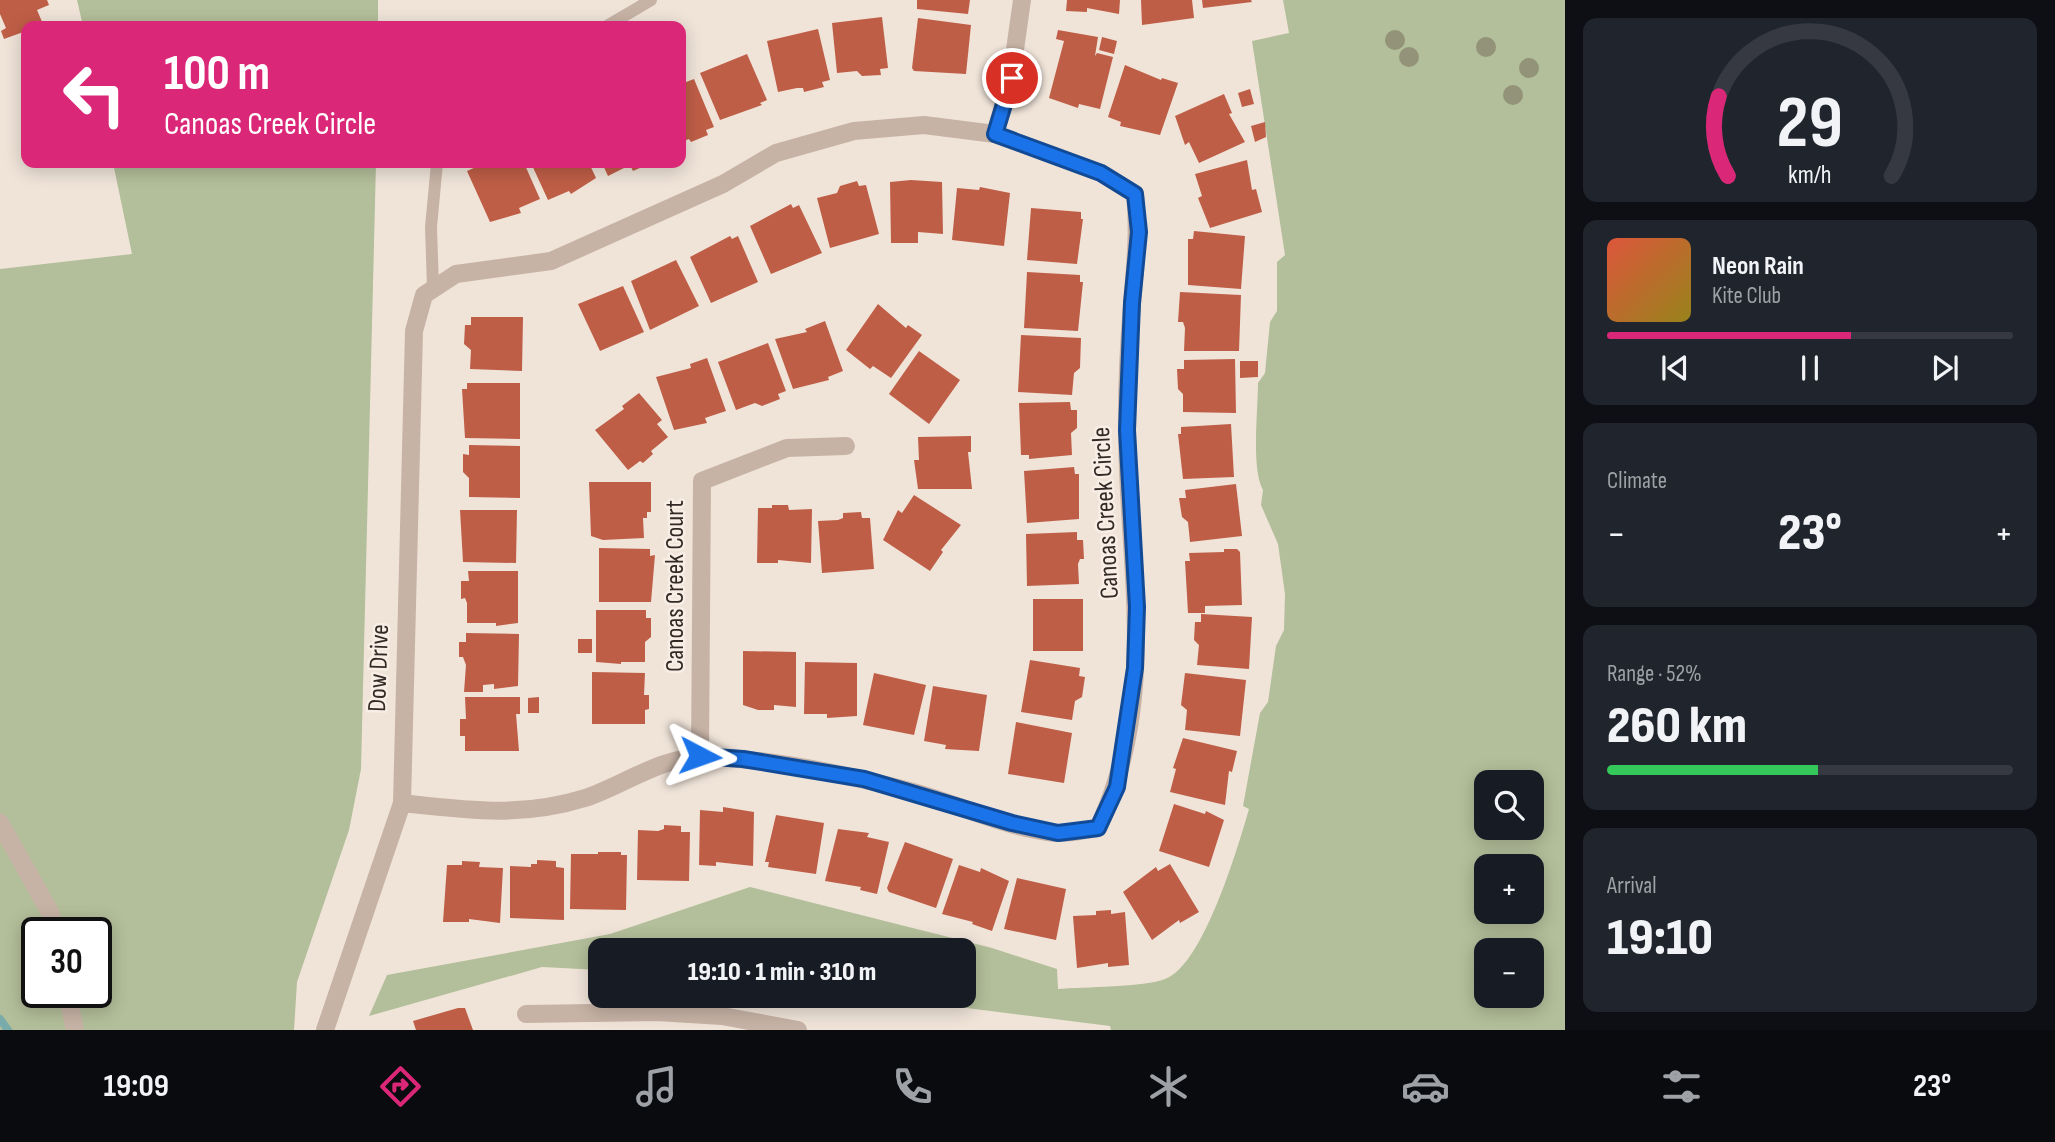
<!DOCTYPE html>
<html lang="en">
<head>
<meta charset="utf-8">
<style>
	:root { --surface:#171b24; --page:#20242c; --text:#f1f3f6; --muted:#9ea1a6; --line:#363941; --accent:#db2777 }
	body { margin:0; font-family:"Sofia Sans Condensed",sans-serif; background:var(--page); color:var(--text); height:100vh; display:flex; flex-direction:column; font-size:26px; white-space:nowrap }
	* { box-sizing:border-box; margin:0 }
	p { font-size:23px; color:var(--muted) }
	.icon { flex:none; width:38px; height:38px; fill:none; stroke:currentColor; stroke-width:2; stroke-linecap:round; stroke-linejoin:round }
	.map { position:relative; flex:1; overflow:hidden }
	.panel { display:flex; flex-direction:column; gap:18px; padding:18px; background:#0d0f14; width:490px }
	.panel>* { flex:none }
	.guide { position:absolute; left:21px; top:21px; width:665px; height:147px; border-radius:14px; box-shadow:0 4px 18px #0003; background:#db2777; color:#fff; overflow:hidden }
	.tools { position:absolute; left:1474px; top:770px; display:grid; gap:14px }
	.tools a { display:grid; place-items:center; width:70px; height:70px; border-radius:14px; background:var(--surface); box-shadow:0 4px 18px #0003; font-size:35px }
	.speed { position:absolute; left:21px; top:917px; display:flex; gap:14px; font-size:35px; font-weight:700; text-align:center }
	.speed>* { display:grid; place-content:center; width:91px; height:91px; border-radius:50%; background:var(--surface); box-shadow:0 4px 18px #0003; line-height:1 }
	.speed .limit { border:4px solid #111; border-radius:10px; background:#fff; color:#111 }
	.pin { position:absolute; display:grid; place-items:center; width:60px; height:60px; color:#fff; margin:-30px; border:4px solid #fff; border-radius:50%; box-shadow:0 2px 7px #0007 }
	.me { position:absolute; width:77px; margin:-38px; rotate:94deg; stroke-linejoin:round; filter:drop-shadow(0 0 5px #0008) }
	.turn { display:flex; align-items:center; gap:24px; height:147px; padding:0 28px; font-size:32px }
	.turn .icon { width:91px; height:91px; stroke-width:2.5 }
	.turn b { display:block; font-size:49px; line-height:60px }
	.big { font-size:52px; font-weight:800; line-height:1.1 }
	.panel .card { flex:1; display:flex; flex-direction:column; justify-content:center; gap:10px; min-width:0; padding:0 24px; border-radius:14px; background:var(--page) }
	.panel .dial { align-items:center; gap:0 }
	.dial svg { height:182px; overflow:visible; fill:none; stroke:var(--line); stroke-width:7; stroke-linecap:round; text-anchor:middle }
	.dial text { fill:var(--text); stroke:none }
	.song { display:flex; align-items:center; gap:21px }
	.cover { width:84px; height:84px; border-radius:10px; background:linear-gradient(135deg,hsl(10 70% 55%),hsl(50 70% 35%)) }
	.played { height:7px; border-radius:4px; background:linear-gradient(90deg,var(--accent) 60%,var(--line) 60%) }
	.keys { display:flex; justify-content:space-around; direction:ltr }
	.heat { display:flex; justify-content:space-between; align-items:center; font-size:38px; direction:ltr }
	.charge { height:10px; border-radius:5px; background:linear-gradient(90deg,#34c759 52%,var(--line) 0) }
	.trip { position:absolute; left:588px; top:938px; width:388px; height:70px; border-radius:14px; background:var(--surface); box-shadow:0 4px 18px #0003; font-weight:800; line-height:70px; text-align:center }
	.tab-bar { display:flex; height:112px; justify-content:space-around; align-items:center; background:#090b0e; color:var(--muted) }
	.tab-bar .icon { width:49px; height:49px }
	.tab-bar .selected { color:var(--accent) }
	.tab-bar b { font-size:32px; color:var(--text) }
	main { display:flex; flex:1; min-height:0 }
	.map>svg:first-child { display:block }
	.green { fill:#b3be9a; fill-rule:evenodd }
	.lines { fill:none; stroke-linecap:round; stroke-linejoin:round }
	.stream { stroke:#79abaa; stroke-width:8 }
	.building { fill:#bf5e47 }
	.service { stroke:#c7b3a6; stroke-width:12 }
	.minor { stroke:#c7b3a6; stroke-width:18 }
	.tree { fill:#929379 }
	.route-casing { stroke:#114b97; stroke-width:18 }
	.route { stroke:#1a73e8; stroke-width:12 }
	.labels { text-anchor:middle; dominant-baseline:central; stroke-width:5; stroke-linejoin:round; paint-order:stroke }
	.street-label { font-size:26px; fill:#332a26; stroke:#f8eee5 }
</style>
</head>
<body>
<main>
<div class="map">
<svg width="1565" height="1030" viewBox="0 0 1565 1030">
	<rect width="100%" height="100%" fill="#f0e4d9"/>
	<!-- green -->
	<g class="green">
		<polygon points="77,0 378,0 378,26 83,26"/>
		<path d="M1283,0H1565V1030H1111L1110,1026L872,996H964V950H600V970L542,967L369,1016L387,975L610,934L750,887L992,948L1057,969L1058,989C1083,987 1145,987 1165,979C1203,966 1238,847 1249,809L1243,806L1260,713L1268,702L1276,646L1284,630L1285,594L1278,544L1261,505L1263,490C1251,469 1258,410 1258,383L1265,373L1270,322L1277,311V262L1285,255L1252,41L1289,33ZM1486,782H1531V828H1486ZM1486,866H1531V912H1486ZM1486,950H1531V996H1486Z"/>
		<path d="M113,163H376L361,769L349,830L297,982L294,1030H0V269L132,254ZM37,933H96V992H37Z"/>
	</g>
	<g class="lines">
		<!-- stream -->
		<polyline class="stream" points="0,1019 8,1030"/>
	</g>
	<!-- building -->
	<g class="building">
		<polygon points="0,0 47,0 49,5 37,10 43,24 26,26 26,31 4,39 1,31 6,28 0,14"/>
		<polygon points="917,0 970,0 968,14 917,9"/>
		<polygon points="1067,0 1120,0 1119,14 1087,8 1087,12 1066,11"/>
		<polygon points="1141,0 1192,0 1194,18 1142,25"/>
		<polygon points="1202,0 1251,0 1252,2 1203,8"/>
		<polygon points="882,17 888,68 880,69 881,75 862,76 857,71 837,73 832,23"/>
		<polygon points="918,18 971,25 966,74 914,71 912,68"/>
		<polygon points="818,29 830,80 822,82 824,87 804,92 803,88 797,88 778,92 767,41"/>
		<polygon points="1058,30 1098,37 1095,56 1097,53 1113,57 1100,109 1079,104 1078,108 1049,98 1064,41 1056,39"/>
		<polygon points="1102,37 1117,41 1114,54 1099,50"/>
		<polygon points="747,54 767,100 760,103 762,105 720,120 700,73"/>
		<polygon points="1125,65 1161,80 1162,78 1178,83 1160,135 1120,126 1121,122 1108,117"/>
		<polygon points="694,79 714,127 706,130 708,135 691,142 689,139 681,142 681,84"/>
		<polygon points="1250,89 1254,104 1242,107 1238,93"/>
		<polygon points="1224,94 1232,113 1229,114 1245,142 1199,163 1189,142 1185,145 1175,116"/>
		<polygon points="1265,122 1266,137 1255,142 1251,126"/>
		<polygon points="1247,160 1252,190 1256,189 1262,212 1210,228 1198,198 1202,196 1195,174"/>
		<polygon points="485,163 524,163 540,199 519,208 521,213 490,222 467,171"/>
		<polygon points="531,163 589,163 596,178 571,194 569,191 548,200"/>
		<polygon points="602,163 651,163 633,171 630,165 608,176"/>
		<polygon points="911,180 942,182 943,234 918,232 918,243 891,243 890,182"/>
		<polygon points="857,181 859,186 866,185 879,234 830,248 817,198 837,193 840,186"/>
		<polygon points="980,187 1010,193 1004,246 952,240 957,188 979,190"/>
		<polygon points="791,204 793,208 799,205 822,253 771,274 750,226"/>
		<polygon points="1031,208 1081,212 1081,219 1083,219 1077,264 1027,260"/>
		<polygon points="1194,231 1245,236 1241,289 1188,285 1188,239 1193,239"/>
		<polygon points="730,236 732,239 738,236 758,282 711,303 690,257"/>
		<polygon points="676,260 699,306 650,330 631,281"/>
		<polygon points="1027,272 1080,275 1080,282 1083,282 1078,331 1024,328"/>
		<polygon points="623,286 644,332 600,351 578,304"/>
		<polygon points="1180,292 1241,295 1239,351 1184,351 1185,328 1183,322 1178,322"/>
		<polygon points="878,304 906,328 908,325 922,335 891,378 873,366 870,369 846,350"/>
		<polygon points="471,317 523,317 522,371 470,369 471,350 464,344 465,325 471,325"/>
		<polygon points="825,321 843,371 828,377 829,380 793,389 775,339 807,332 805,329"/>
		<polygon points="1021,335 1081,338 1080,368 1074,373 1072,395 1018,392"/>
		<polygon points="768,343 786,391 778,394 780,399 762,406 755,403 736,410 718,362"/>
		<polygon points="919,351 960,380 929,424 889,394"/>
		<polygon points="707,358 726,411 705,418 707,423 674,430 656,377 691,368 690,364"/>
		<polygon points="1235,359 1236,413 1183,412 1183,394 1178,389 1177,369 1184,369 1184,360"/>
		<polygon points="1240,361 1258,361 1258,377 1240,378"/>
		<polygon points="467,383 520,383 520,439 465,438 462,389 467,389"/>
		<polygon points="639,393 662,420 657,424 668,437 651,451 653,454 643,463 640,461 628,470 595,430 624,409 622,406"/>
		<polygon points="1070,402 1071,410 1077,410 1077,428 1071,433 1072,455 1029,459 1029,455 1021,455 1019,403"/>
		<polygon points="1231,424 1234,477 1183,479 1178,434 1181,434 1181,427"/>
		<polygon points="971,436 971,452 968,452 972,489 918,489 914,460 919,460 918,437"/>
		<polygon points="469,445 520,446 520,498 469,497 469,478 463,472 463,454 469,455"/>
		<polygon points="1074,467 1075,474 1079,474 1079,519 1027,523 1024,471"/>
		<polygon points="589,482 651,482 651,512 647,512 647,518 643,518 644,538 603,540 591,536"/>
		<polygon points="1236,484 1242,536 1190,542 1188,522 1182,517 1179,498 1186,498 1185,490"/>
		<polygon points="914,495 961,525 941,550 943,552 930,571 883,540 898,510 902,513"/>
		<polygon points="772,505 788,505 789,510 812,509 811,563 778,560 778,563 757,563 758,508 772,508"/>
		<polygon points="460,510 517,510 516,563 463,562"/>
		<polygon points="861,512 862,518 870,518 874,569 822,573 818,521 838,520 843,518 843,513"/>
		<polygon points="1077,532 1077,540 1083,540 1084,559 1080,559 1078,564 1079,584 1027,586 1026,534"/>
		<polygon points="599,548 650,549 650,556 655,555 651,602 599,602"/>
		<polygon points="1224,549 1237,549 1240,552 1242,605 1205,606 1205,613 1188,613 1185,561 1190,561 1189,553 1224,552"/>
		<polygon points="468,571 518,571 518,623 496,626 496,623 467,623 467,603 465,598 461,599 461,581 469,581"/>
		<rect x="1033" y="599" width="50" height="52"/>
		<polygon points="596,610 646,610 646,618 651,618 651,637 645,642 645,662 621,662 621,664 596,662"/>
		<polygon points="1201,614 1252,617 1249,669 1197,665 1199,645 1194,640 1195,622 1201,622"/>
		<polygon points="466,633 519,634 518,686 494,689 494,684 483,685 483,692 464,692 466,665 463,657 459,657 459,642 466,642"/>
		<rect x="578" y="639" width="14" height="14"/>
		<polygon points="743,651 796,652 796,707 774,705 774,710 758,710 743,705"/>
		<polygon points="1030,660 1080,668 1079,676 1085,677 1082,697 1075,701 1072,720 1021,712"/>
		<polygon points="805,662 857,663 857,716 827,718 827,714 804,714"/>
		<polygon points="592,672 645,673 644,695 649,695 649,709 645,710 645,724 592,724"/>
		<polygon points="874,673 926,685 914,735 863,725"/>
		<polygon points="1185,673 1246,680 1240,736 1185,730 1187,710 1181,705"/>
		<polygon points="933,686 987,695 979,751 945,749 946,745 924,741"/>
		<polygon points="465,697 520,697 520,714 516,714 519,751 465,751 465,736 460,736 460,719 466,719"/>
		<polygon points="539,697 539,713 528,713 528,698"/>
		<polygon points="1016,722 1072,733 1064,783 1008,774"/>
		<polygon points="1183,738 1237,751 1232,772 1229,771 1225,805 1170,792 1176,769 1173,768"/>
		<polygon points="1174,804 1205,814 1206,811 1224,820 1209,867 1159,851"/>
		<polygon points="723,807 754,812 753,866 716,862 716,866 699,865 700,810 723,812"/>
		<polygon points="776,815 824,823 816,874 768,867 769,862 765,862"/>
		<polygon points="664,825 681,826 681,832 690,832 689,881 637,880 638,830 658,831 664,829"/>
		<polygon points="838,829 869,833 867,837 889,842 877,894 860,890 861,887 825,881"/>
		<polygon points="905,842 953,859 936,908 889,892 887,888"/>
		<polygon points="598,852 621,852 621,855 627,855 626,910 570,909 571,854 598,854"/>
		<polygon points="537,860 556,861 556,867 564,868 564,920 510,918 510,866 531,867 531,864 537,864"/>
		<polygon points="462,861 480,862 479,867 503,868 500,923 469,919 469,922 443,922 447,865 462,865"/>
		<polygon points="1170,864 1199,912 1180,923 1179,920 1152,940 1123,892 1156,867 1158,871"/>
		<polygon points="959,865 980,872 981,868 1009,881 992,931 972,924 973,922 942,914"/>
		<polygon points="1017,878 1066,889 1056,940 1004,929"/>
		<polygon points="1111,910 1111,914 1125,912 1129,965 1108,967 1108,963 1077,968 1073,916 1096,915 1096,911"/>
		<polygon points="458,1008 465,1008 473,1030 416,1030 413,1021"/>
	</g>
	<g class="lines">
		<!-- service -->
		<g class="service">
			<polyline points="607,26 651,0"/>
			<polyline points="433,288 431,227 437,163"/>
		</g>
		<!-- minor -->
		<g class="minor">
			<polyline points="995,134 1011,78 1022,0"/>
			<polyline points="700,756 702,481 787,448 846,446"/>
			<polyline points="0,823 51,914 55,933"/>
			<polyline points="67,992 75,1030"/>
			<polyline points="526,1014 657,1012 722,1016 798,1030"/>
			<path d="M325,1030L402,803L414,331L424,295L456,274L551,261L723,184L776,153L854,131L924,125L995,134L1101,173L1135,194C1139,232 1135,266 1132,304C1129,341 1127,378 1127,416C1125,558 1162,692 1098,828C1084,830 1069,834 1056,833C1007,828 960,805 913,792C846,774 774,759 705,757C664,755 622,786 585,798C521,818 466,810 402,803"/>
		</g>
	</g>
	<!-- trees -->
	<g class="tree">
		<circle cx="1395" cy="40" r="10"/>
		<circle cx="1486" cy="47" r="10"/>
		<circle cx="1409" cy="57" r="10"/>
		<circle cx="1529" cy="68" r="10"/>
		<circle cx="1513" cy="95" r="10"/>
	</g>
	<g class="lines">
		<defs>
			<polyline id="route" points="700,756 743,759 864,779 1012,823 1058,833 1098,828 1117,787 1135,668 1137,607 1127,430 1132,303 1139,232 1135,194 1101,173 995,134 1012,78"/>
		</defs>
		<!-- route casing -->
		<use href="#route" class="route-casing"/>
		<!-- route -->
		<use href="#route" class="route"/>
	</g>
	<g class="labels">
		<!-- street labels -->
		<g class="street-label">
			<text transform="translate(1106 513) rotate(-93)">Canoas Creek Circle</text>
			<text transform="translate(675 586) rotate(-90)">Canoas Creek Court</text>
			<text transform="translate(379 668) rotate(-88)">Dow Drive</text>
		</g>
	</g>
</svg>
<div class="tools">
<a><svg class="icon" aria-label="search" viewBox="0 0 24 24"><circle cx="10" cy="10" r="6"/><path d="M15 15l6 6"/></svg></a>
<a>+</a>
<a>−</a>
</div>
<div class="speed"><div class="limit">30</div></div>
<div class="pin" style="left:1012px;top:78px;background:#d93025"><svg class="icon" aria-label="arrive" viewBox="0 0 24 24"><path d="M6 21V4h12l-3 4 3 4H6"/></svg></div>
<svg class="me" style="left:700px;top:756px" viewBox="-20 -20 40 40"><path d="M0-17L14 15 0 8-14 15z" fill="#1a73e8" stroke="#fff" stroke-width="4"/></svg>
<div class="trip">19:10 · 1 min · 310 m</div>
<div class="guide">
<div class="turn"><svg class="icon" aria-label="left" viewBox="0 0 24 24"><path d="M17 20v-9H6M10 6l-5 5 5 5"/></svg><div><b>100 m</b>Canoas Creek Circle</div></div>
</div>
</div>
<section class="panel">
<div class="card dial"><svg viewBox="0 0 100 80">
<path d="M14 69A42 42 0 1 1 86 69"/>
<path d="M14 69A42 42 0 0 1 10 34" stroke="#db2777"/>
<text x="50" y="56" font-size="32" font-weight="700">29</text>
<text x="50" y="72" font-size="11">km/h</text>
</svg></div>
<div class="card">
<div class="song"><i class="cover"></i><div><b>Neon Rain</b><p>Kite Club</p></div></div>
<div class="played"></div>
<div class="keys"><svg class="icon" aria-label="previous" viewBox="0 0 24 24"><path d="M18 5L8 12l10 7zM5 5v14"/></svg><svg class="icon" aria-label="pause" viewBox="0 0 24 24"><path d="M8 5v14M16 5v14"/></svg><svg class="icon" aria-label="next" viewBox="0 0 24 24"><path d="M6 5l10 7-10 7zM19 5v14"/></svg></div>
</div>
<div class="card"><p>Climate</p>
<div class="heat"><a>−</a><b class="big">23°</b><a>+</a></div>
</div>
<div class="card"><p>Range · 52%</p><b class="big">260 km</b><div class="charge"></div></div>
<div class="card"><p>Arrival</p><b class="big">19:10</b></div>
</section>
</main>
<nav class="tab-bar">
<b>19:09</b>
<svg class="icon selected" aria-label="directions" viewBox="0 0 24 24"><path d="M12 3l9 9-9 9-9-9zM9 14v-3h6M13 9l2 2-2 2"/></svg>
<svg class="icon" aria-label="music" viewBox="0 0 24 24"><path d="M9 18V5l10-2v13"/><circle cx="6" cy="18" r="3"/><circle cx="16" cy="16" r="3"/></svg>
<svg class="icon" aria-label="phone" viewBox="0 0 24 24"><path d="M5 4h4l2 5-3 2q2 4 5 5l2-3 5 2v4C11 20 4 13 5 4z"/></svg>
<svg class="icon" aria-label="climate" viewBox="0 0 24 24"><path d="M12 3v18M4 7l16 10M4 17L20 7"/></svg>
<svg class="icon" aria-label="car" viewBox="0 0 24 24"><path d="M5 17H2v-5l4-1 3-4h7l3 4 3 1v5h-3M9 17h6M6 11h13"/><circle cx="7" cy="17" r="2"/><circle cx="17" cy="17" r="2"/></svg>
<svg class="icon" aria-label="filters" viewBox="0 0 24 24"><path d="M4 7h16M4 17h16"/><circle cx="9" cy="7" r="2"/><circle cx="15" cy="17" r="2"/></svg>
<b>23°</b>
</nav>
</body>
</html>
